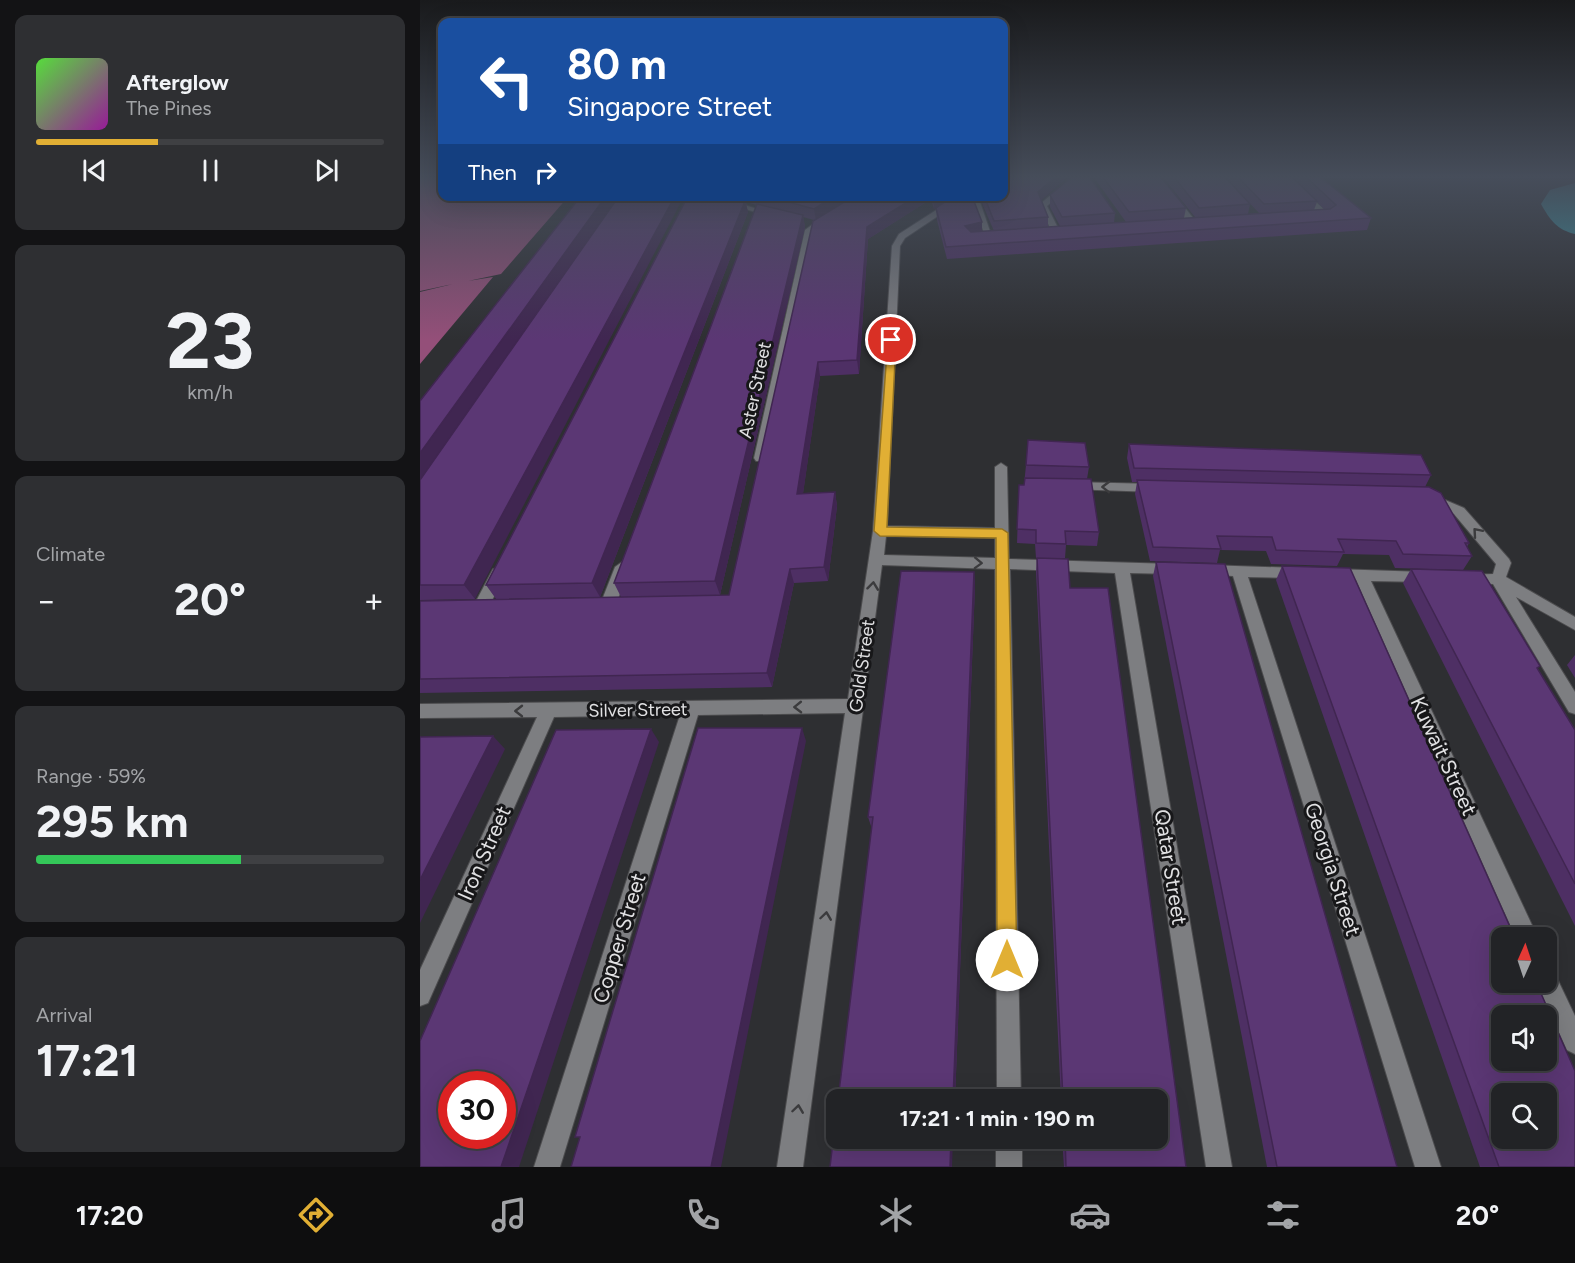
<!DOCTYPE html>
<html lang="en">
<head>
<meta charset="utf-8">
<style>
	:root { --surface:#222326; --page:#2e2f32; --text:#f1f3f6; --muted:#a2a4a7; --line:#3f4043; --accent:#e1af34 }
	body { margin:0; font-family:Figtree,sans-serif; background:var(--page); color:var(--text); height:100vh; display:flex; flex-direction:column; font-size:22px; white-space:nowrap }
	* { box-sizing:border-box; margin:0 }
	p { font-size:20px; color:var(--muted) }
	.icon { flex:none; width:33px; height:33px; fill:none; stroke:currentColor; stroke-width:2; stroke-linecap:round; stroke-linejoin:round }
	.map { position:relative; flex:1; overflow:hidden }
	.side { display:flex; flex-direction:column; gap:15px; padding:15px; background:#131315; width:420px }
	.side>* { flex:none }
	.hud { position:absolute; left:18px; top:18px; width:570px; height:183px; border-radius:12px; box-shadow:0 6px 24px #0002,0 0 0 2px var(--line); background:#1a4fa0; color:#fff; overflow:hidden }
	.needle { width:39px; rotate:3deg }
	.buttons { position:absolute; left:1071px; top:927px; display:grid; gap:12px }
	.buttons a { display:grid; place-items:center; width:66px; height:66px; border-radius:12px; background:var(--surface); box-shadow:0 6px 24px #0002,0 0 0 2px var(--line); font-size:30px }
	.speed { position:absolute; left:18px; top:1071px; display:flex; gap:12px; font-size:30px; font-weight:700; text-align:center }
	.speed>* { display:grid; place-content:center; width:78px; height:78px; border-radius:50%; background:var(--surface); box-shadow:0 6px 24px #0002,0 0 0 2px var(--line); line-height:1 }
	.speed .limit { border:9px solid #d22; background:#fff; color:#111 }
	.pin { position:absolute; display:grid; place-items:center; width:51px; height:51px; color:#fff; margin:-26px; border:3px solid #fff; border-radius:50%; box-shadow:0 2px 6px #0007 }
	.me { position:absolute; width:66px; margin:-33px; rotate:0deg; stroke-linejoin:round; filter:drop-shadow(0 0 4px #0008) }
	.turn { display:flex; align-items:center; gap:21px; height:126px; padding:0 30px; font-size:27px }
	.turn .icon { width:78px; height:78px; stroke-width:2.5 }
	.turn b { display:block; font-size:42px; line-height:51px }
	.then { display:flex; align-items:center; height:57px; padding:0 30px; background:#0003; gap:12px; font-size:22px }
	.big { font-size:45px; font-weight:700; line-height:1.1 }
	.side .card { flex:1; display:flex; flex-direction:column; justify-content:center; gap:9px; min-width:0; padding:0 21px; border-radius:12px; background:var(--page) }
	.side .dial { align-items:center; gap:0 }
	.dial b { font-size:78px; line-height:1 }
	.song { display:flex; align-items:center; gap:18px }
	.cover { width:72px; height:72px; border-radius:9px; background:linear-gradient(135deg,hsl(110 70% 55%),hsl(300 70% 35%)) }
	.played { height:6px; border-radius:3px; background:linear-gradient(90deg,var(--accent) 35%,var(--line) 35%) }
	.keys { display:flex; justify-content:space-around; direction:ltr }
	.heat { display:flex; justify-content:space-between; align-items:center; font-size:33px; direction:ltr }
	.charge { height:9px; border-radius:4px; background:linear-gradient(90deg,#34c759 59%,var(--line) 0) }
	.trip { position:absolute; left:406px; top:1089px; width:342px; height:60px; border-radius:12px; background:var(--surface); box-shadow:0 6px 24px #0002,0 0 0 2px var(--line); font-weight:700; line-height:60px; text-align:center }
	.menu { display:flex; height:96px; justify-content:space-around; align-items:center; background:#0e0e0f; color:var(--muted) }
	.menu .icon { width:42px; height:42px }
	.menu .on { color:var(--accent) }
	.menu b { font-size:27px; color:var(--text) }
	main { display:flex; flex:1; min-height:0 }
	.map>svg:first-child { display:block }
	.forest { fill:#944f79 }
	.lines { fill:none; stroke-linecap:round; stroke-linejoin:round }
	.river { fill:#38909d; fill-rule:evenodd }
	.minor-casing { stroke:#4c4c4e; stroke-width:2 }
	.minor { fill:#7d7e81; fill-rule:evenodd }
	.wall { fill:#4e2f64; fill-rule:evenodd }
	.shaded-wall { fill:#402651 }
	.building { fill:#5b3774; stroke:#402651; stroke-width:1.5; fill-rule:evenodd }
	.oneway { stroke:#3b3b3d }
	.route { fill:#e1af34; stroke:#927222; stroke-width:1.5 }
	.labels { text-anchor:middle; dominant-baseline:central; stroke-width:6; stroke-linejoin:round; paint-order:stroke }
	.street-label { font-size:18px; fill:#e1e1e3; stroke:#171719 }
	.near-street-label { font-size:21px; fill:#e1e1e3; stroke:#171719 }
</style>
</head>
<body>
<main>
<section class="side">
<div class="card">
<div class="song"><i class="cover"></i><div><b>Afterglow</b><p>The Pines</p></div></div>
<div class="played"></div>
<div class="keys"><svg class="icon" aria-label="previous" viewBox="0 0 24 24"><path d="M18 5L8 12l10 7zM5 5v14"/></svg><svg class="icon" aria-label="pause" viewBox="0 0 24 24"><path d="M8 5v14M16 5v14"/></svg><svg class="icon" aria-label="next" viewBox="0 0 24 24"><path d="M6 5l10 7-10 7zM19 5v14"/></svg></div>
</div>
<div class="card dial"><b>23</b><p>km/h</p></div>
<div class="card"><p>Climate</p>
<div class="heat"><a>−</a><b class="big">20°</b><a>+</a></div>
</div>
<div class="card"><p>Range · 59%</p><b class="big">295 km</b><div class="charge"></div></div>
<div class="card"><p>Arrival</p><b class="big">17:21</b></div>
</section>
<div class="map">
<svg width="1155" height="1167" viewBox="0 0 1155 1167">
	<rect width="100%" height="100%" fill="#2e2f32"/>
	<!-- forest -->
	<polygon class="forest" points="0,176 22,176 22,196 148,197 81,274 48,281 73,277 0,364 0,292 33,284 0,291"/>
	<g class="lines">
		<!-- river -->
		<path class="river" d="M1155,183V234C1137,230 1130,220 1121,204L1130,190Z"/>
		<defs>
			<g id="minor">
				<polygon points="653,176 662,176 627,206 641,234 634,236 619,205"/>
				<polygon points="732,176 740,176 777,223 777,227 771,227"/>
				<polygon points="859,176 868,176 909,214 909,218 903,218"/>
				<polygon points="280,196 295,196 357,215 353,217"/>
				<polygon points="412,196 426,196 441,202 437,204"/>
				<path d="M538,196H548L485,238L480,246L467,526L575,528V467L581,463L587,467L589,559L753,564L760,569L753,574L710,573L812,1167H786L695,573L590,569L601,1100H577L575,569L462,565L383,1167H357L425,713L278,715L140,1167H114L260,715L134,717L8,1003L0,1006V970L117,717L0,718V704L428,699L453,531L472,246L479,234ZM466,536L575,538V558L464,555Z"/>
				<polygon points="550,196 558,196 573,240 566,238"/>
				<polygon points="404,216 411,218 393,231 346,458 344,461 336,461 334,458 385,230"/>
				<polygon points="652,482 736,484 743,488 736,492 647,489 645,486 647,483"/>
				<polygon points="1011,494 1044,508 1089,559 1091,563 1086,577 1155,617 1155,630 1096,597 1155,692 1155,714 1149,712 1073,584 1042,583 1040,579 1042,575 1073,574 1076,564 1034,514 1006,501 1004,498 1006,495"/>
				<polygon points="202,562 209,567 196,605 193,609 183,609 180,605 195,567"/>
				<polygon points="786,565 879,568 886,573 879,578 828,577 1021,1167 995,1167 813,576 781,574 779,570"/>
				<polygon points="78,568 85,573 69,607 66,611 56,611 53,607 73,569"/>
				<polygon points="915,569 1005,572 1012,577 1005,582 951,581 1118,938 1096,938 936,580 910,578 908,574 910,570"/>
				<polygon points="1126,969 1134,972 1155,1016 1155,1054 1147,1050 1116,982 1126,982"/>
				<rect x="576" y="1138" width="26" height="29"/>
			</g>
		</defs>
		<!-- minor casing -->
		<use href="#minor" class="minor-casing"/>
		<!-- minor -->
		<use href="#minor" class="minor"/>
	</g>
	<!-- wall -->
	<g class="wall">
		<path d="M584,176H649L621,200L628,217V227L640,226L630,207V195L695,213L694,223L706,222L673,176H740L766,208L764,218L775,217L742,176H804L830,204L828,214L839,213L804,176H899L951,218L947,230L527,259L517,220L516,208L562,231H574L559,196H584ZM897,202L904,209L894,210Z"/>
		<polygon points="161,196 198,196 87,356 55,599 0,600 0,401"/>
		<polygon points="268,196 424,196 425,202 434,196 533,196 514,209 511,199 448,239 439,374 400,376 383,493 415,492 417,506 408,581 374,583 352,687 0,693 0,601 309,595 394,220 383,217 385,227 300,595 201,597 194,583 337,205 326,202 328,212 180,597 76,599 66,585"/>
		<polygon points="709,444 1011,475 1005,487 1049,543 1047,547 1052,556 1043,570 975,568 969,555 923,554 917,566 851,564 846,551 800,550 797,563 730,561 715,494 717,482 712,482 707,458"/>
		<polygon points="606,465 669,467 667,479 679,532 677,546 646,545 645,558 616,558 615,544 597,543 599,485 604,485"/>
		<polygon points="617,558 650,588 766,1167 644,1167 642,1138 738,1138 738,1100 641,1100 616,572"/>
		<polygon points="736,562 977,1167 847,1167 733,576"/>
		<polygon points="862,566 1155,1167 1060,1167 856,580"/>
		<polygon points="991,569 1118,669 1155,730 1155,926 983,583"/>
		<polygon points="554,572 555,586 535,1100 418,1100 452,829 448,817"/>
		<polygon points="1155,655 1155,678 1147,665"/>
	</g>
	<!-- shaded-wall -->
	<g class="shaded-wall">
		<polygon points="637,176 649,176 618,203 618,192"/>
		<polygon points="186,196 198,196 0,481 0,453"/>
		<polygon points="255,196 264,196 55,599 44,585"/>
		<polygon points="415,196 424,196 425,203 396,221 394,209"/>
		<polygon points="497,196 511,196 511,199 448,239 439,374 437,360 447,227"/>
		<polygon points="515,196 533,196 514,209 513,197"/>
		<polygon points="325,201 328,212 180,597 172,583"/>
		<polygon points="383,215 385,227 300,595 295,581"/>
		<polygon points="562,222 562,234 545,238 545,226"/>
		<polygon points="398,362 400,376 381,508 377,494"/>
		<polygon points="415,492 417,506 408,581 404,567"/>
		<polygon points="370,569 374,583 352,687 347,673"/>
		<polygon points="554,572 555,586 535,1100 533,1100"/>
		<polygon points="382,728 386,741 301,1167 291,1167"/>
		<polygon points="231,729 239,742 99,1167 81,1167"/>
		<polygon points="73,736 85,749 0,923 0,880"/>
		<polygon points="531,1138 533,1138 532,1167 530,1167"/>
	</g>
	<!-- building -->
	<g class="building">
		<polygon points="584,176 637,176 618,192 628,217 574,221 564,196 584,196"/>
		<polygon points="653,176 669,176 695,213 642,217 630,195"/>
		<polygon points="682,176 740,176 766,208 709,212"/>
		<polygon points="753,176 804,176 830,204 779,208"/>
		<polygon points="817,176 871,176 897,201 844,204"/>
		<polygon points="885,176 899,176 951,218 526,247 516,208 534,196 552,196 562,222 545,226 551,232 910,209 916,205"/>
		<polygon points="161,196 186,196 0,453 0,401"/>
		<polygon points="199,196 255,196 44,585 0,585 0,480"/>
		<polygon points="268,196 310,196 325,201 172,583 66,585"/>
		<polygon points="346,196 415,196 394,209"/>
		<polygon points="434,196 497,196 447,227 437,360 398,362 377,494 415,492 404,567 370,569 347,673 0,679 0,601 309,595 393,221"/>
		<polygon points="337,204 383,215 295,581 194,583"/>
		<polygon points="608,440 665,443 669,467 606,465"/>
		<polygon points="709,444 1001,455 1011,475 714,468"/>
		<polygon points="605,478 671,479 679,532 645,531 646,544 616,543 616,530 597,529 599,485 604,485"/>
		<polygon points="717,480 1009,487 1021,493 1049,543 1045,543 1052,556 983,554 976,541 918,539 924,552 856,550 852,537 797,536 801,549 733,547"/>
		<polygon points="617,558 648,559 650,588 688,588 766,1167 646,1167 645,1138 738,1138 738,1100 643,1100"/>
		<polygon points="736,562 805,564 977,1167 857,1167"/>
		<path d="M862,566L930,568L1095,938H1082V982H1116L1155,1071V1167H1079ZM1082,1016H1126V1060H1082ZM1082,1094H1126V1138H1082Z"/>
		<polygon points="991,569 1062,571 1120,666 1117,668 1155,730 1155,884"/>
		<polygon points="481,571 554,572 533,1100 418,1100 453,817 448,817"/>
		<polygon points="278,728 382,728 291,1167 151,1167 160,1137 155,1137"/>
		<path d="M231,729L81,1167H0V1041L136,730ZM32,1084H82V1136H32Z"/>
		<polygon points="73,736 0,880 0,737"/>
		<polygon points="417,1107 417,1138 531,1138 530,1167 410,1167"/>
	</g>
	<!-- one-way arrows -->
	<defs><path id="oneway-chevron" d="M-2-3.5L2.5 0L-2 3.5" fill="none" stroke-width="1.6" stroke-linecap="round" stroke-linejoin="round" transform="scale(1.5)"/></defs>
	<g class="oneway">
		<use href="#oneway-chevron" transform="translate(686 487) rotate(-179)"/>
		<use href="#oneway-chevron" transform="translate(1057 532) rotate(-131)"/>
		<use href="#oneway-chevron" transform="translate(558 563) rotate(2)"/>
		<use href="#oneway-chevron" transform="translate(453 586) rotate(-83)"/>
		<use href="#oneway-chevron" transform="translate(378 707) rotate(179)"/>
		<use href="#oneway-chevron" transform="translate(99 711) rotate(-180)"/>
		<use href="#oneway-chevron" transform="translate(406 916) rotate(-82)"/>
		<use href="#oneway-chevron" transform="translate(378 1109) rotate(-82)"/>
	</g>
	<!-- sky -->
	<linearGradient id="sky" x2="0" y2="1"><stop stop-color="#191a1c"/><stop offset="0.52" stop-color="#464d5a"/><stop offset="1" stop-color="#464d5a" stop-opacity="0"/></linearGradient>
	<rect width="1155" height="340" fill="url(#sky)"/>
	<!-- route -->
	<polygon class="route" points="468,338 476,340 467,527 582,529 588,533 597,960 594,967 587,970 580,967 577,960 576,538 460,536 454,531"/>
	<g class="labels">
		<!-- street labels -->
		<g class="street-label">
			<text transform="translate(335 390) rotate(-78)">Aster Street</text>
			<text transform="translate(442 666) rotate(-82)">Gold Street</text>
			<text transform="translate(218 710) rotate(-1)">Silver Street</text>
		</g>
		<!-- near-street labels -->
		<g class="near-street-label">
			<text transform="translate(1024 756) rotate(65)">Kuwait Street</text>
			<text transform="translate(64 853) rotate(-66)">Iron Street</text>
			<text transform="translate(751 867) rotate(81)">Qatar Street</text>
			<text transform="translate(913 869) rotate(72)">Georgia Street</text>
			<text transform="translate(199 938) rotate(-73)">Copper Street</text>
		</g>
	</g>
</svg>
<div class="buttons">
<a><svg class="needle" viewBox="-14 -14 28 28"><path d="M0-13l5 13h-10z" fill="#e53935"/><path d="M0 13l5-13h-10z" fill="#a2a4a7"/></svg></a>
<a><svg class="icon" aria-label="sound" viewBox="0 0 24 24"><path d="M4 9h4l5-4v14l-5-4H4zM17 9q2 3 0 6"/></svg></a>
<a><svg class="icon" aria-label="search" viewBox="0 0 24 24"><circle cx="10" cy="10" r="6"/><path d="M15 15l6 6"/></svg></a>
</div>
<div class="speed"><div class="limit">30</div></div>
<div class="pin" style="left:471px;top:340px;background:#d93025"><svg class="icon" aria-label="arrive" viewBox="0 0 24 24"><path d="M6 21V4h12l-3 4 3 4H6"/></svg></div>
<svg class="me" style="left:587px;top:960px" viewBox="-20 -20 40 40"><circle r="19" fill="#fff"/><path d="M0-13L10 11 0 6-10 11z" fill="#e1af34"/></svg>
<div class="trip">17:21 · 1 min · 190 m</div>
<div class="hud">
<div class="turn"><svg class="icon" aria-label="left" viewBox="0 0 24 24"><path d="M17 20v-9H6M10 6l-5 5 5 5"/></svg><div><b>80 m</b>Singapore Street</div></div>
<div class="then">Then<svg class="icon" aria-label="right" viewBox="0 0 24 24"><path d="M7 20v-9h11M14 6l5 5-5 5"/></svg></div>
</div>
</div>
</main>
<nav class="menu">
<b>17:20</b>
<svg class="icon on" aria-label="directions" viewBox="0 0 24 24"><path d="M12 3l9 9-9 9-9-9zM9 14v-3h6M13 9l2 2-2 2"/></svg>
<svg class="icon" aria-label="music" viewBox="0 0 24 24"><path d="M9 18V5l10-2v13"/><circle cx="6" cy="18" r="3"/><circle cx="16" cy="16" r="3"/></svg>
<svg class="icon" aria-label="phone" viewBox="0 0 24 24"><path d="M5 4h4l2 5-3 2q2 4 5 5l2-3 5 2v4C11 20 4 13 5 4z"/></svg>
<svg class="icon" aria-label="climate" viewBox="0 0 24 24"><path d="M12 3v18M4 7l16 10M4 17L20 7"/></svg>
<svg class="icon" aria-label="car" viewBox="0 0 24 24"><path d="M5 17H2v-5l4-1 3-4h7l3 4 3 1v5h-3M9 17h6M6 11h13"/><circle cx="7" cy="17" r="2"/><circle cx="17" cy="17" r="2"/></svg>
<svg class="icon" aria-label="filters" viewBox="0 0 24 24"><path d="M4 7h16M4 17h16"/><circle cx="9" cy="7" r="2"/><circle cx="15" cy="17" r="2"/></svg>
<b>20°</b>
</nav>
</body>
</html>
